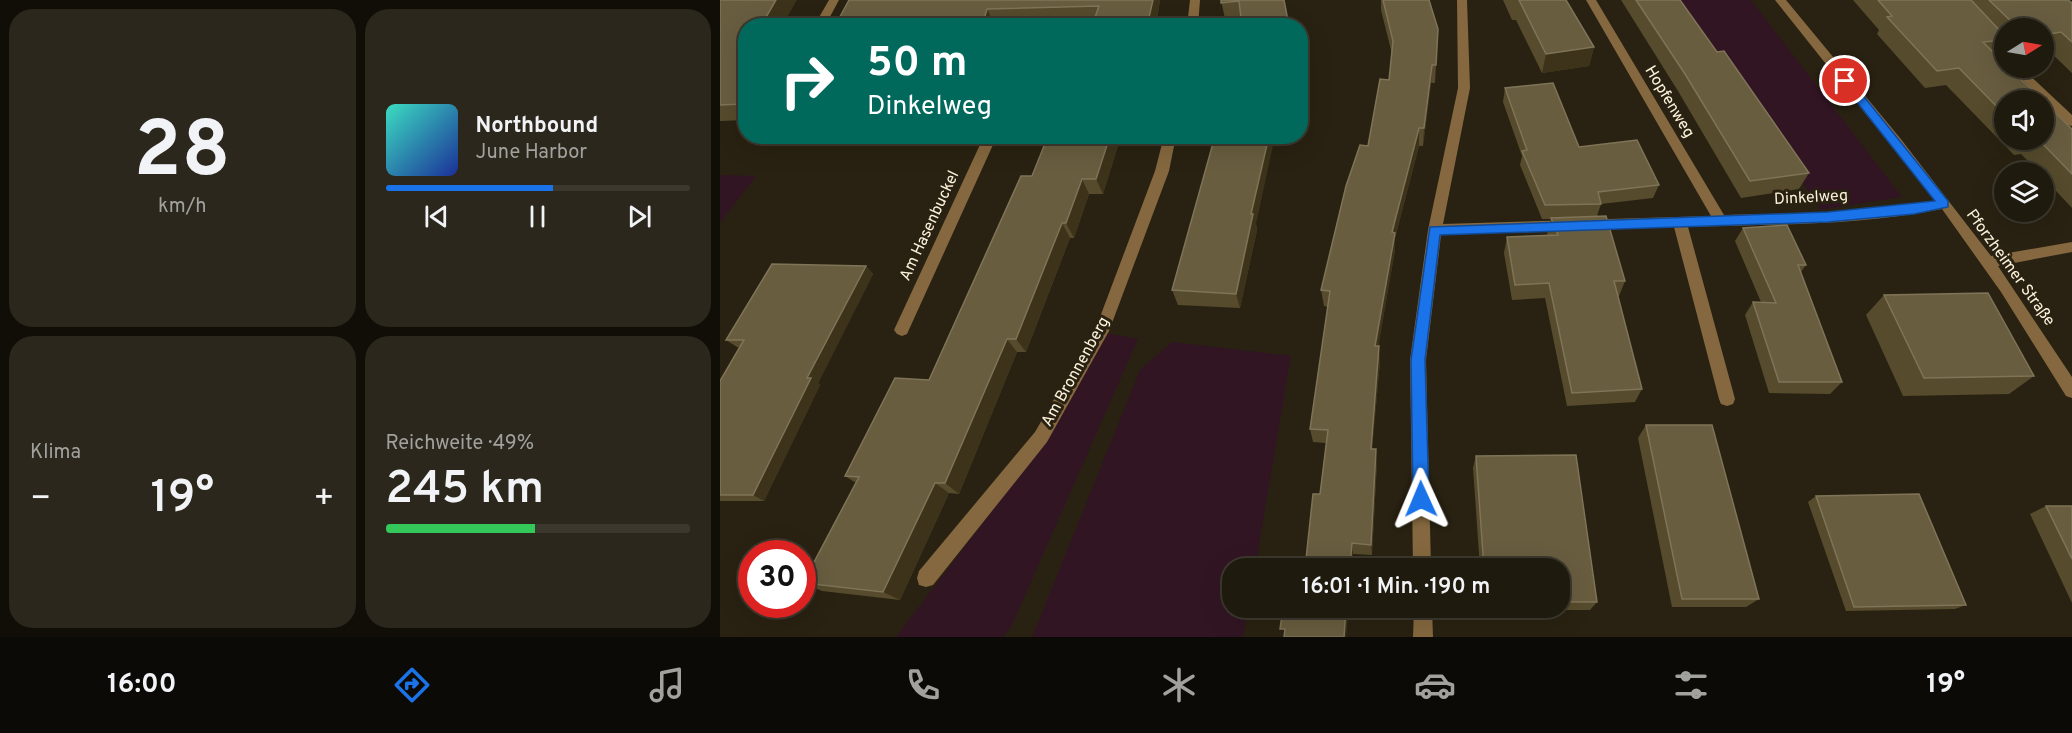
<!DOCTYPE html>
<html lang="de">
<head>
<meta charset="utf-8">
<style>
	:root { --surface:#1f1a0e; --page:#2c271c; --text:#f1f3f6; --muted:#a1a19e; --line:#3c382e; --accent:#1a73e8 }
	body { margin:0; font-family:Overpass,sans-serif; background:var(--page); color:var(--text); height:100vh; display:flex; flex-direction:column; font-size:22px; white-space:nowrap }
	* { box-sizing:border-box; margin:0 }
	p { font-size:20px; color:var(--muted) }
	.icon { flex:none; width:33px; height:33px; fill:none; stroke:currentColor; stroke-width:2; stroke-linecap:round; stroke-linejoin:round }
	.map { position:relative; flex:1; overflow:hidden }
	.details { display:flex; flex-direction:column; gap:9px; padding:9px; background:#110e08; width:720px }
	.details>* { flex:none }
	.top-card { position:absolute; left:18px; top:18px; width:570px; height:126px; border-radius:24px; box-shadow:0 6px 24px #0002,0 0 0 2px var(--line); background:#00695c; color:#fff; overflow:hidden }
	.needle { width:39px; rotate:79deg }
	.buttons { position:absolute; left:1274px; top:18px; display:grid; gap:12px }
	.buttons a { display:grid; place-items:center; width:60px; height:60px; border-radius:50%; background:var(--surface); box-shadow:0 6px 24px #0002,0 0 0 2px var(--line); font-size:30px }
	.speed { position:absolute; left:18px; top:540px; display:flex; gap:12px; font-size:30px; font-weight:700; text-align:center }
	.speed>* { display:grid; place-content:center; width:78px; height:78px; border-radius:50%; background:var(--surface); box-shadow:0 6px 24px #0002,0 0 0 2px var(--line); line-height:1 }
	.speed .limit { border:9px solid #d22; background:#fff; color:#111 }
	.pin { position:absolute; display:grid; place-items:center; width:51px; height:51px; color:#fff; margin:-26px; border:3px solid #fff; border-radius:50%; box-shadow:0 2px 6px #0007 }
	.me { position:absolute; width:66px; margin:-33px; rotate:359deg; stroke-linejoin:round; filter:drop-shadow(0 0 4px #0008) }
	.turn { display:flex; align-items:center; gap:21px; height:126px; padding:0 30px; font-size:27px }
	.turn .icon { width:78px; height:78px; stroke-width:2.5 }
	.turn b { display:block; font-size:42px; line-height:51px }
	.big { font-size:45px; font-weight:600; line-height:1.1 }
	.details .tile { flex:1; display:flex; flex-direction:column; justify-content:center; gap:9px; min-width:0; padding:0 21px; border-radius:24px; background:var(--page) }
	.details .dial { align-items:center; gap:0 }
	.dial b { font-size:78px; line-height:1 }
	.song { display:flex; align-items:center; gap:18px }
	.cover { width:72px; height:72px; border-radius:9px; background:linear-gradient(135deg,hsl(170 70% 55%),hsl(230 70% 35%)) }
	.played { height:6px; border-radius:3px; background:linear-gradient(90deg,var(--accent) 55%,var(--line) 55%) }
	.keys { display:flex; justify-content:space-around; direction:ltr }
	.heat { display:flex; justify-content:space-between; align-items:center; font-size:33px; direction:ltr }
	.charge { height:9px; border-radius:4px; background:linear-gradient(90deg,#34c759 49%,var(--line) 0) }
	.details .tiles { flex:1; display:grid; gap:9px; grid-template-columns:repeat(2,1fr) }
	.trip { position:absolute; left:502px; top:558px; width:348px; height:60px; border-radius:24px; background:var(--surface); box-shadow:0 6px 24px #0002,0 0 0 2px var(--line); font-weight:600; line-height:60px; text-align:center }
	.dock { display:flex; height:96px; justify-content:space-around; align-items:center; background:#0c0a06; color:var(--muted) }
	.dock .icon { width:42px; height:42px }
	.dock .on { color:var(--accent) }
	.dock b { font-size:27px; color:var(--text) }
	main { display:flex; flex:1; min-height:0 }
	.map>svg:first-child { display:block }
	.green { fill:#321523 }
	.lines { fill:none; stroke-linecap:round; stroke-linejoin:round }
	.minor { fill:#85683f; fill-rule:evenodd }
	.wall { fill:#564b2c }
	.shaded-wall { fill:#3c331a }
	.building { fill:#685d3f; stroke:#7f7457; stroke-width:1.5 }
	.route { fill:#1a73e8; stroke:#114b97; stroke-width:1.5 }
	.labels { text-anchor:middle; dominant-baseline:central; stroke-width:6; stroke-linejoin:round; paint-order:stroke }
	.street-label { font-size:16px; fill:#fdf2db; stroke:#292212 }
</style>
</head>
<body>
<main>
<section class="details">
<div class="tiles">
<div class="tile dial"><b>28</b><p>km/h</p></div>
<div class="tile">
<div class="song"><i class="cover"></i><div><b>Northbound</b><p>June Harbor</p></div></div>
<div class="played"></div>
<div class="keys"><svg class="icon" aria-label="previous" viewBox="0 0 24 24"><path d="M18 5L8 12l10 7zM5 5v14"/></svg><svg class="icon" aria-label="pause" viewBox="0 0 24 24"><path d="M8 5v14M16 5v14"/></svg><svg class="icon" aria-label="next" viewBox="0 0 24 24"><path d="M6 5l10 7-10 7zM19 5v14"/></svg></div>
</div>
<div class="tile"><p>Klima</p>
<div class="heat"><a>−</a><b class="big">19°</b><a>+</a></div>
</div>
<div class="tile"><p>Reichweite · 49%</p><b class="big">245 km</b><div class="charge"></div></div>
</div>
</section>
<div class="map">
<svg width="1352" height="637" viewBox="0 0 1352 637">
	<rect width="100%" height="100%" fill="#292212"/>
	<!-- green -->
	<g class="green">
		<polygon points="959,0 1031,0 1182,197 1101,210"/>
		<polygon points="0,175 36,176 0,223"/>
		<polygon points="386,333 418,339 291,627 283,637 176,637 329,436"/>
		<polygon points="452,342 571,356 535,568 513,568 513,608 528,608 523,637 312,637 420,370"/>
	</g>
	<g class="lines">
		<!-- minor -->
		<g class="minor">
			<polygon points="109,0 119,0 105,26 94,26"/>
			<polygon points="470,0 480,0 478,26 467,26"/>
			<path d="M737,0H747L750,88L723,224L991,216L866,0H876L1004,215C1074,213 1146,214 1215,201L1055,0H1066L1180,138L1271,256L1352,242V252L1278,266L1352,377V398L1346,396L1281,292L1222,209C1139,226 1052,224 968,227L1015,399L1013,404L1007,406L1001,404L999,399L954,227L721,235L706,360L711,568H693L690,360L708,230L738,88Z"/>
			<polygon points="1265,33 1284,48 1284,59 1280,58 1261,38 1261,34"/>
			<polygon points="1291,68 1302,68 1352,115 1352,126 1348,125"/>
			<polygon points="264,136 277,136 187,334 182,336 177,334 174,330"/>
			<polygon points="444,136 456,136 449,171 389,331 327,442 213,585 206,587 199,585 197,578 199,571 315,432 377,325 435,171"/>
			<polygon points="694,608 712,608 713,637 693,637"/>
		</g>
	</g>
	<!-- wall -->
	<g class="wall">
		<polygon points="0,0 26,26 26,120 0,121"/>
		<polygon points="129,0 440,0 436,26 372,26 373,22 275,25"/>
		<polygon points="501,0 564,0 521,18 505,19"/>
		<polygon points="661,0 709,0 718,29 715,83 711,83 703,146 699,146 675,238 675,250 658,346 660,361 652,449 657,462 652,555 633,554 632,568 569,568 586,559 600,494 606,443 593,442 590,429 608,307 604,306 601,290 669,80 672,54 661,10"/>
		<polygon points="783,0 846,0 874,47 869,66 822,73 796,20 792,20"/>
		<polygon points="901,0 960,0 997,52 1089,173 1079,189 1021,198 958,91"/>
		<polygon points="1133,0 1348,0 1352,3 1352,73 1327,49 1323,50 1323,28 1284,28 1284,45 1276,55 1284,100 1284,140 1323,140 1352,129 1352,208 1323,177 1323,172 1319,172 1301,154 1294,155 1226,85 1205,88 1157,34 1159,30"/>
		<polygon points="785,88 859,147 939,185 933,198 881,204 877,216 905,281 899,296 898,296 922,389 915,402 847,406 825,298 792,300 784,253 787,237 828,235 827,234 831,219 822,219 800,165 802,156 783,102"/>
		<polygon points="401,136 383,194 369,194 354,238 350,238 306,352 297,352 239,494 229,493 180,600 102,591 83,583 136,483 125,476 209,380 312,176"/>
		<polygon points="536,224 537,230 520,308 458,305 452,290"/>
		<polygon points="1023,228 1086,265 1081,272 1122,382 1110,394 1049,393 1025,315 1033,302 1041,302 1015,241"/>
		<polygon points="146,266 153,274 98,383 100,385 44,501 0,501 0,381 19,347 17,347 6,340"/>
		<polygon points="1164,295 1314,376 1289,394 1183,396 1146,315"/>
		<polygon points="926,425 1039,599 1026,607 952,607 918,438"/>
		<polygon points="756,456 877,602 870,610 763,610 763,608 840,608 840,568 760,568 753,468"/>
		<polygon points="1096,496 1246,605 1235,609 1126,611 1088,502"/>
		<polygon points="1326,506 1352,506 1352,603 1310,514"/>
	</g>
	<!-- shaded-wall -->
	<g class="shaded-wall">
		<polygon points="56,0 77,0 62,26 41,26"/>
		<polygon points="433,0 440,0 436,26 427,26"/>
		<polygon points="267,9 275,25 274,26 262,26"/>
		<polygon points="874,47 869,66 822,73 826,54"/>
		<polygon points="26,52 26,68 20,61"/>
		<polygon points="712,65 711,83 703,146 704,128"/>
		<polygon points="699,128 699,146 675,238 675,250 656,361 655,346 672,232"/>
		<polygon points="390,136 401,136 383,194 376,179"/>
		<polygon points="549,136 555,136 536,224 537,230 520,308 516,294 531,214"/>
		<polygon points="362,179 369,194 354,238 346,223"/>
		<polygon points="342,223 350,238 306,352 296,339"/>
		<polygon points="146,266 153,274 98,383 100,385 44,501 33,495 87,378"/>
		<polygon points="287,339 297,352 239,494 225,483"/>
		<polygon points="659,346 660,361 651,462 651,449"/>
		<polygon points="656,449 657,462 652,555 651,545"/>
		<polygon points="215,483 229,493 180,600 163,592"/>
		<polygon points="632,543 633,554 632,568 630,568"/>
		<polygon points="626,608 629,608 626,637 624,637"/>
	</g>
	<!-- building -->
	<g class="building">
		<polygon points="0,0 56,0 41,26 26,26 26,52 20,61 26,60 24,65 26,65 26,108 20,108 22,104 0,105"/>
		<polygon points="129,0 433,0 427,26 372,26 379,6 267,9 262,26 115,26"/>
		<polygon points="501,0 564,0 569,26 522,26 519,1 501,3"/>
		<polygon points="663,0 709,0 718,29 716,65 712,65 704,128 699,128 672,232 675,233 655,346 659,346 651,449 656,449 651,545 632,543 630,568 569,568 570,558 586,559 593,494 600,494 608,430 590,429 610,291 601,290 626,186 640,145 648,146 660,79 669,80 673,41"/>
		<polygon points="799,0 846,0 874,47 826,54"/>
		<polygon points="916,0 960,0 997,52 1004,51 1089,173 1030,181 965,74"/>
		<polygon points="1158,0 1251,0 1284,35 1284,40 1263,42 1284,63 1284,68 1289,68 1323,100 1284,100 1284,114 1239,68 1217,71 1167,17 1172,16"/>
		<polygon points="1269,0 1348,0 1352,3 1352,42 1341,32 1323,35 1323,28 1298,28"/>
		<polygon points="833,83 859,147 917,140 939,185 878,192 881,204 825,205 802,151 807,150 785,88"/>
		<polygon points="1323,101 1352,129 1352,174 1319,140 1323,140"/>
		<polygon points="328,136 390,136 376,179 362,179 346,223 342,223 296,339 287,339 225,483 215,483 163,592 83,583 139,477 125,476 175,378 209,380 301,176 312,176"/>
		<polygon points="495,136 549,136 531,214 533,214 516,294 452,290"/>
		<polygon points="886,216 905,281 894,281 922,389 852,393 829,283 795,285 787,237 838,235 831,218"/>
		<polygon points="1067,225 1086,265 1078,265 1122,382 1059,382 1033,302 1056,303 1023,228"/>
		<polygon points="52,264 146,266 87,378 91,378 33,495 0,495 0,381 24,340 6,340"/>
		<polygon points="1268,293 1314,376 1204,378 1164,295"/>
		<polygon points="926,425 992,425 1039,599 962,599"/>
		<polygon points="856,455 877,602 840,602 840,568 764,568 756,456"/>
		<polygon points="1199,494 1246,605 1134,607 1096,496"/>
		<polygon points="1326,506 1352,506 1352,559"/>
		<polygon points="563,608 626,608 624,637 564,637 565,629 560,629"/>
	</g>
	<!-- route -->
	<polygon class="route" points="1125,77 1129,78 1228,201 1228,207 1194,214 1108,222 720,235 705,360 709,499 706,504 701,507 695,504 693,499 691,360 710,227 1108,212 1215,201 1122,83 1120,81"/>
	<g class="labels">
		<!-- street labels -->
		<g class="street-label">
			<text transform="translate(949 102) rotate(59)">Hopfenweg</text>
			<text transform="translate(1091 198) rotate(-3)">Dinkelweg</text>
			<text transform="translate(210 226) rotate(-65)">Am Hasenbuckel</text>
			<text transform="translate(1290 268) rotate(54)">Pforzheimer Straße</text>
			<text transform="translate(356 372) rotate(-61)">Am Bronnenberg</text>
		</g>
	</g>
</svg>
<div class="buttons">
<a><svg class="needle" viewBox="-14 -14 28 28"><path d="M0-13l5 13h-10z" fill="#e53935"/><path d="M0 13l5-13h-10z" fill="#a1a19e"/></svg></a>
<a><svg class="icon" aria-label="sound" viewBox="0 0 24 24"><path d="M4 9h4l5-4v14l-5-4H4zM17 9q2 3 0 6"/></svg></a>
<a><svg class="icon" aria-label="layers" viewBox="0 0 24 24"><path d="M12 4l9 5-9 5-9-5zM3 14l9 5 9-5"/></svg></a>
</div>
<div class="speed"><div class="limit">30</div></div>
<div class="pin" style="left:1125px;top:81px;background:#d93025"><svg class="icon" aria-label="arrive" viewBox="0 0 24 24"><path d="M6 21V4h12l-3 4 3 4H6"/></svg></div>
<svg class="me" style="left:701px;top:499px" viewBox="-20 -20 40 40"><path d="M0-17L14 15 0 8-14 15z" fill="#1a73e8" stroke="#fff" stroke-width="4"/></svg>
<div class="trip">16:01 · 1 Min. · 190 m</div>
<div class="top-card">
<div class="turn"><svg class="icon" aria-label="right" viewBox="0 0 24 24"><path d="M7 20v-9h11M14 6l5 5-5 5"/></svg><div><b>50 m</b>Dinkelweg</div></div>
</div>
</div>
</main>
<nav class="dock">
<b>16:00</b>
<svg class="icon on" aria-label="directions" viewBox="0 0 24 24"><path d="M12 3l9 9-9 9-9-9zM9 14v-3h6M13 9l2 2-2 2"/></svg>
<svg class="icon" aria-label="music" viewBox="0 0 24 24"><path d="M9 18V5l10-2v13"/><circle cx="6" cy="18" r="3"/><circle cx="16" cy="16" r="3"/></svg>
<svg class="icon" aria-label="phone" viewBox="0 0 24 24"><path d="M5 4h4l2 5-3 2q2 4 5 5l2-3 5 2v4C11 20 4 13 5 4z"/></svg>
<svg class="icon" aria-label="climate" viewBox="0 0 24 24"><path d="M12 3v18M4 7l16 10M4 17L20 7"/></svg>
<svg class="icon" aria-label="car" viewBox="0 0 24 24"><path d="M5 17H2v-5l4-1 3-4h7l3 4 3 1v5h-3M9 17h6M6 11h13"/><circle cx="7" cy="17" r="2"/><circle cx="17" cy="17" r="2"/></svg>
<svg class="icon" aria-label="filters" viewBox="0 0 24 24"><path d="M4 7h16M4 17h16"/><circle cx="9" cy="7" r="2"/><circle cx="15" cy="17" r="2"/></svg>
<b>19°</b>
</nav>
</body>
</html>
